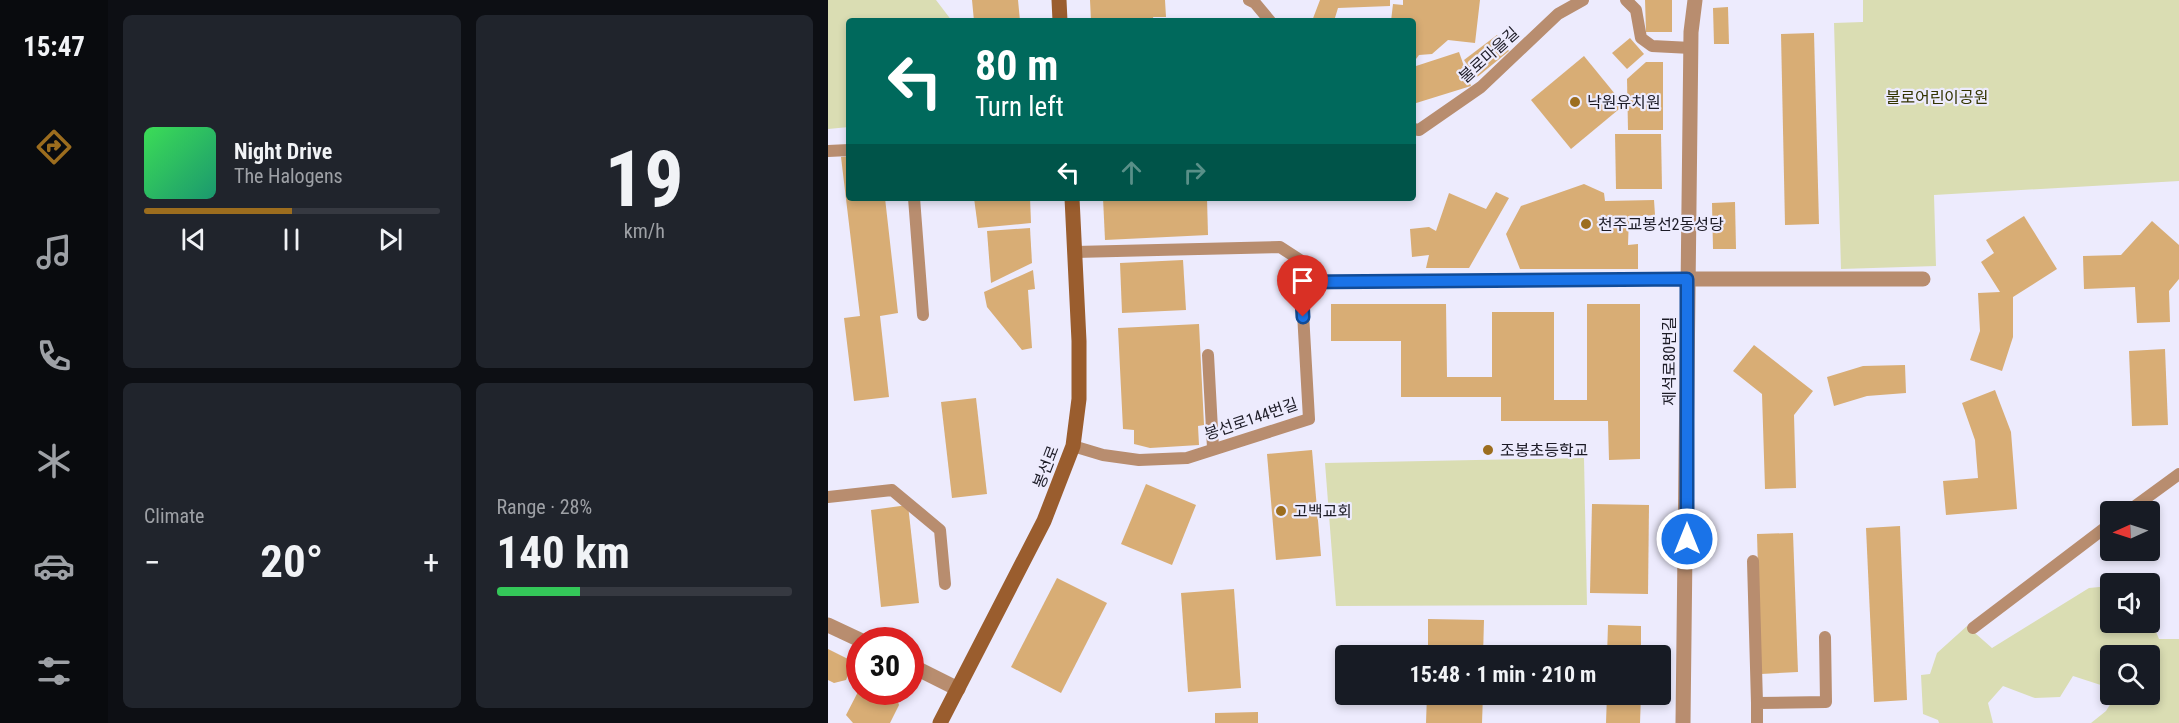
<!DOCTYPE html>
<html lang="en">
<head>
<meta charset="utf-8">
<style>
	:root { --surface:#171b24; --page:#20242c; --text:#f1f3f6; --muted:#9ea1a6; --line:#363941; --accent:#9c6d1e }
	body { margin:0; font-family:"Roboto Condensed","Noto Sans KR",sans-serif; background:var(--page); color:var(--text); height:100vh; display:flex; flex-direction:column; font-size:22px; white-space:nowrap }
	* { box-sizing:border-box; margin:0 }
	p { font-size:20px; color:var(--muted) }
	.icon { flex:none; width:33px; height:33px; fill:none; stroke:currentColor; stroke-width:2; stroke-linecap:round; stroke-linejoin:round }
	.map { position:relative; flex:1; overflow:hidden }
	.side { display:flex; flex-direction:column; gap:15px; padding:15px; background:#0d0f14; width:720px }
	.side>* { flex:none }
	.hud { position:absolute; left:18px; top:18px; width:570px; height:183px; border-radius:6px; box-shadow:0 3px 9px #0003; background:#00695c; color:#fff; overflow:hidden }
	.needle { width:39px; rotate:267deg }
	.controls { position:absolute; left:1272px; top:501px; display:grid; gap:12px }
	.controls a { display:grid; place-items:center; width:60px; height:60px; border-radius:6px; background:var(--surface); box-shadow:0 3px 9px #0003; font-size:30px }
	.speed { position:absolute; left:18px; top:627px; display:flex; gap:12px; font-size:30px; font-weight:700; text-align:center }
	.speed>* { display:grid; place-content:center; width:78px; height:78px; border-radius:50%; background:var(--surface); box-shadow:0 3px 9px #0003; line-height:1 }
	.speed .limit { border:9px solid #d22; background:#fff; color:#111 }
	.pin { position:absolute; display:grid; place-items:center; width:51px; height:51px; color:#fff; margin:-62px -26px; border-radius:50% 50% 50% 0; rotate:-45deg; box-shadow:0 0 6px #0007 }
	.pin .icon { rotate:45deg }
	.me { position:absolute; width:66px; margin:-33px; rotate:0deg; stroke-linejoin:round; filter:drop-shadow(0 0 4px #0008) }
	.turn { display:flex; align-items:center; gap:21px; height:126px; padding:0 30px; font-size:27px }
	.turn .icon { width:78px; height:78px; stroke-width:2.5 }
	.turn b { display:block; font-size:42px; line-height:51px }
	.lanes { display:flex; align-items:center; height:57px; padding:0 30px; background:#0003; justify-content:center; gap:30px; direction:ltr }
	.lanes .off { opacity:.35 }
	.big { font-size:45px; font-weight:700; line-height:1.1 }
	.side .widget { flex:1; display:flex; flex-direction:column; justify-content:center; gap:9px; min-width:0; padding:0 21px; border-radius:9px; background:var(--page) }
	.side .dial { align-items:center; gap:0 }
	.dial b { font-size:78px; line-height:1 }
	.song { display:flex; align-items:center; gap:18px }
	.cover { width:72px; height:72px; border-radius:9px; background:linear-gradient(135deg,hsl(130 70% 55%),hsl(160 70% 35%)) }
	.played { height:6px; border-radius:3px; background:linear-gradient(90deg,var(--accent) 50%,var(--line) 50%) }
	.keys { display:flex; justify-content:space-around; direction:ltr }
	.heat { display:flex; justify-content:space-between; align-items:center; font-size:33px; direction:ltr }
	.charge { height:9px; border-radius:4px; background:linear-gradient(90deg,#34c759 28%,var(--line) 0) }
	.side .tiles { flex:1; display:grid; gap:15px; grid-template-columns:repeat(2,1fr) }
	.trip { position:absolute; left:507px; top:645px; width:336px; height:60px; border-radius:6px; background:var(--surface); box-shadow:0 3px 9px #0003; font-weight:700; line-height:60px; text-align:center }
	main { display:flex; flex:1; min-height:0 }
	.tabs { display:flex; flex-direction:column; width:108px; justify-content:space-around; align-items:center; background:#090b0e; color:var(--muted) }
	.tabs .icon { width:42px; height:42px }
	.tabs .active { color:var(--accent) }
	.tabs b { font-size:27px; color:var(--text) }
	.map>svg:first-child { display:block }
	.green { fill:#daddb3 }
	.building { fill:#d8ad75 }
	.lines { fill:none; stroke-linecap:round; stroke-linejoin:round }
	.lane { stroke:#b88d6f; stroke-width:12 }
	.street { stroke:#b88d6f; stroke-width:15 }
	.secondary { stroke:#9a5d2e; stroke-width:15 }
	.route-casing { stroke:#114b97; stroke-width:15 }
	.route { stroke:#1a73e8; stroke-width:10 }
	.poi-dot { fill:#9c6d1e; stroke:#edebfd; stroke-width:2 }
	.labels { text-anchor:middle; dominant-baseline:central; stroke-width:4.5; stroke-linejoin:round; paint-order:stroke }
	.street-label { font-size:16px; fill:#1c1b26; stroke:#edebfd }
	.park-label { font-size:16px; fill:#333400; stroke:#edebfd }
	.poi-label { font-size:16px; fill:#1c1b26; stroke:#edebfd; text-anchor:start }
</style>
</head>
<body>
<main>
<nav class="tabs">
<b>15:47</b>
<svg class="icon active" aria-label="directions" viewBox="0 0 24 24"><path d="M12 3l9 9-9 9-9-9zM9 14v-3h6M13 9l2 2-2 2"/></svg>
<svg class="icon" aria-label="music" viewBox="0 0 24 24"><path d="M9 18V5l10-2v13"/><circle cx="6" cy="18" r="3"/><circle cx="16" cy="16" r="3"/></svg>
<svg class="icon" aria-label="phone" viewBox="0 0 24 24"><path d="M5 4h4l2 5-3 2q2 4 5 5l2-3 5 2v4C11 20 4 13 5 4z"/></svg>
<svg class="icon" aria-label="climate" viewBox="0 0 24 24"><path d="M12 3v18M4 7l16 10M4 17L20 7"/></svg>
<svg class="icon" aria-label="car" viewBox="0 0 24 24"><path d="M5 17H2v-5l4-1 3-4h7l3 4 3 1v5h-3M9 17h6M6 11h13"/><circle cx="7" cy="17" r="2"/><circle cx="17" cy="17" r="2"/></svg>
<svg class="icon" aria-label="filters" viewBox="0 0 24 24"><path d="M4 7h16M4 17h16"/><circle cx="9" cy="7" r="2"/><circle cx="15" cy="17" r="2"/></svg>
</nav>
<section class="side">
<div class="tiles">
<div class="widget">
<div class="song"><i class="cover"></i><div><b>Night Drive</b><p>The Halogens</p></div></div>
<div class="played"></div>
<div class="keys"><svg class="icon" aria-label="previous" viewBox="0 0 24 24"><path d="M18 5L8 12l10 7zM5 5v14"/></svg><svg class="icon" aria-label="pause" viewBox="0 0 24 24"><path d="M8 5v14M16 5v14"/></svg><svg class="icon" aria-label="next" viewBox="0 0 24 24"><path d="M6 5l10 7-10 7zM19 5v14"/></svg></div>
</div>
<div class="widget dial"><b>19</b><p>km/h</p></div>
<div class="widget"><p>Climate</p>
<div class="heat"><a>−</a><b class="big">20°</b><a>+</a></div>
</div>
<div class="widget"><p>Range · 28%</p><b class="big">140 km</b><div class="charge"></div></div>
</div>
</section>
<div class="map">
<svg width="1351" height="723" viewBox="0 0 1351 723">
	<rect width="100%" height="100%" fill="#edebfd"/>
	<!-- green -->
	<g class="green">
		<polygon points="0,0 108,0 124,21 21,21 21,127 0,129"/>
		<polygon points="1035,0 1351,0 1351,181 1106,195 1108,266 1013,269 1006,23 1035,22"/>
		<polygon points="756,458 759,605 508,606 497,463"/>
		<polygon points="1282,586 1282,622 1322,622 1322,617 1331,639 1351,639 1351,723 1263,723 1278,711 1288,695 1322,694 1322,656 1282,656 1282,688 1245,676 1232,697 1207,698 1175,686 1160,703 1165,723 1111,723 1110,720 1095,714 1093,675 1102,674 1109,653 1139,626 1164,648 1261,588"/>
	</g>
	<!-- building -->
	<g class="building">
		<polygon points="144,0 190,0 192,21 146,21"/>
		<polygon points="262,0 337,0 338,17 325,17 326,21 263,21"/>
		<polygon points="492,0 562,0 562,6 510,8 506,21 484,21"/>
		<polygon points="575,0 652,0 647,43 620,40 604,54 591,55 585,63 585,21 563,21 565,4 575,5"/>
		<polygon points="817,0 844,0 844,32 818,32"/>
		<polygon points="900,7 901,44 886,44 885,8"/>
		<polygon points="986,33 991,224 957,225 953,34"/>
		<polygon points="669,35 681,51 648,78 636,60"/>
		<polygon points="802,38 816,54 799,69 784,53"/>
		<polygon points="631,52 643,86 585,104 585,67"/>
		<polygon points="756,56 796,105 743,149 703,100"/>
		<polygon points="818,62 835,62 835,130 800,130 799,79"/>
		<polygon points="787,134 833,134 834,189 788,189"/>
		<polygon points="21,156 21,198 57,198 70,313 52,316 61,397 26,401 16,318 32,316 13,157"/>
		<polygon points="756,184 776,193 777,201 826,200 827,215 801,217 800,245 810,244 810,269 692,269 678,234 693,206"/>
		<polygon points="668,192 681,198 641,268 598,268 601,255 584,257 582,229 601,227 608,231 621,193 658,209"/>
		<polygon points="146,198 202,198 203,223 150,228"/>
		<polygon points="275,198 379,198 380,235 277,240"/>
		<polygon points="907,202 908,249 885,249 884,203"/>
		<polygon points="1196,216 1229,269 1185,297 1185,337 1174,371 1142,360 1152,331 1150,293 1172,292 1153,262 1166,253 1158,240"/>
		<polygon points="1324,221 1351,245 1351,279 1341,291 1342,322 1309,323 1307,287 1256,289 1255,256 1293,255"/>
		<polygon points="202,228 204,263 163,283 159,231"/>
		<polygon points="355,260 358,310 294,313 292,263"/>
		<polygon points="205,270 207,289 200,290 204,348 194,350 159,307 156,292"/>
		<polygon points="503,304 618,304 619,377 664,377 664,312 726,312 726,400 759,400 759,304 812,304 812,459 781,460 780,421 673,421 673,397 573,397 573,341 503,341"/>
		<polygon points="371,324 376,425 370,426 371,445 322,448 306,444 306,430 295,429 290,328"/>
		<polygon points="926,345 985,391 966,415 968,488 937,489 934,394 905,371"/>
		<polygon points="1337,349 1340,425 1304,426 1301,351"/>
		<polygon points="1077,365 1078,393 1039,396 1006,406 999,377 1035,366"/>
		<polygon points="1167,390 1183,432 1189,509 1118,515 1115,481 1150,478 1147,440 1134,403"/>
		<polygon points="148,398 159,494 124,498 113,402"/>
		<polygon points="484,450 493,556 448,560 439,454"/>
		<polygon points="318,484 368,505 344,565 293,544"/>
		<polygon points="764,504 821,505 820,594 762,593"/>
		<polygon points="80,505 91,603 53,607 43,510"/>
		<polygon points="1072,526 1079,700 1046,702 1038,528"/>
		<polygon points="965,533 970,672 933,674 929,534"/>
		<polygon points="229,578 279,603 233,693 183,667"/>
		<polygon points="406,589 413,688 360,692 353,593"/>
		<polygon points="600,619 656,620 655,656 600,656"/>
		<polygon points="780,625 813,626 813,656 779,656"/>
		<polygon points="0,649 26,662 18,680 6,683 0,680"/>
		<polygon points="32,688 32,692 67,692 71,705 62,723 25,723 18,715"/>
		<polygon points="599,694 655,694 654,723 598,723"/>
		<polygon points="779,694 813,694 812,723 778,723"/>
		<polygon points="430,712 430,723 387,723 387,713"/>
	</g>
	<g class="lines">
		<!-- lane -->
		<g class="lane">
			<polyline points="421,0 427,3 442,21"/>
			<polyline points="798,0 808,10 813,38 824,46 863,48"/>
			<polyline points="585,129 591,130 653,87 730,14 755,0"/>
			<polyline points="0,151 21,150"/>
			<polyline points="86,198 95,315"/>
			<polyline points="473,282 859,279"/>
			<polyline points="380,355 385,448"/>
			<polyline points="245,446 275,455 311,460 359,458 481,419 472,260 452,247 247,252"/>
			<polyline points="0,497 64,490 112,530 117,584"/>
			<polyline points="1299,512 1351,474"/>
			<polyline points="925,561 929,703"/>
			<polyline points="1145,628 1282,524"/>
			<polyline points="929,723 929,703 998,702 997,637"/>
		</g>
		<!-- street -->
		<g class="street">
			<polyline points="859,279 1095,279"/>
			<polyline points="0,625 32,640"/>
			<polyline points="82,665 130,689"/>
			<polyline points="855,723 863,32 867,0"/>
		</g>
		<!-- secondary -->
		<g class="secondary">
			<polyline points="231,0 232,21"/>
			<polyline points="112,723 216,521 245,446 251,399 251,341 244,198"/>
		</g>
	</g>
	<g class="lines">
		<defs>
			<polyline id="route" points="475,317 473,282 859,279 859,539"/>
		</defs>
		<!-- route casing -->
		<use href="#route" class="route-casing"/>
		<!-- route -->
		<use href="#route" class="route"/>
	</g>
	<!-- markers -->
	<g class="poi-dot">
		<circle cx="747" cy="102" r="6"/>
		<circle cx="758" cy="224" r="6"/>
		<circle cx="660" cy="450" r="6"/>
		<circle cx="453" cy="511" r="6"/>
	</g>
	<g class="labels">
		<!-- street labels -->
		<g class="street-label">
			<text transform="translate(661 55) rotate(-42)">불로마을길</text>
			<text transform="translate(841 361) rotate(-90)">제석로80번길</text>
			<text transform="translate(423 419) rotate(-19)">봉선로144번길</text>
			<text transform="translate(218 467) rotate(-69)">봉선로</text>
		</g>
		<!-- park labels -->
		<g class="park-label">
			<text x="1109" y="97">불로어린이공원</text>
		</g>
		<!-- poi labels -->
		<g class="poi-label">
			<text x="759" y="102">낙원유치원</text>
			<text x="770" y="224">천주교봉선2동성당</text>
			<text x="672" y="450">조봉초등학교</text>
			<text x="465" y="511">고백교회</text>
		</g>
	</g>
</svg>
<div class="controls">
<a><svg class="needle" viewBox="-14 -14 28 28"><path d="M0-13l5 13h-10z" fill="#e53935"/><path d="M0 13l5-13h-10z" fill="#9ea1a6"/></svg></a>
<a><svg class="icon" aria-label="sound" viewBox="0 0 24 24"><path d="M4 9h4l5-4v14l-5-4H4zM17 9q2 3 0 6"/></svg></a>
<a><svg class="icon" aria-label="search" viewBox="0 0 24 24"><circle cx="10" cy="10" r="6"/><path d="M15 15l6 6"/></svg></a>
</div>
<div class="speed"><div class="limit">30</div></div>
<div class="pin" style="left:475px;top:317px;background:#d93025"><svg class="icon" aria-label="arrive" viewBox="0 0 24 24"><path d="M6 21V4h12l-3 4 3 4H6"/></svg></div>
<svg class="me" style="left:859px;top:539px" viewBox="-20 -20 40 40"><circle r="17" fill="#1a73e8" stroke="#fff" stroke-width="3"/><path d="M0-11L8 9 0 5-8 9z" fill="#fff"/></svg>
<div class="trip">15:48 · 1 min · 210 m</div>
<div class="hud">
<div class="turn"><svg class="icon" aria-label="left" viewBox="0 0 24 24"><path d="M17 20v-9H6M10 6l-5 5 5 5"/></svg><div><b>80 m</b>Turn left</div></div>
<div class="lanes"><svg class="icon" aria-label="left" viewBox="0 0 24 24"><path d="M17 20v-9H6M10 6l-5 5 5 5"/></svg><svg class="icon off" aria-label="ahead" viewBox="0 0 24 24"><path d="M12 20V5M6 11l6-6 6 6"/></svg><svg class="icon off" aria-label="right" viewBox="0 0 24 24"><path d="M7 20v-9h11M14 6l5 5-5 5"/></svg></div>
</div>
</div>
</main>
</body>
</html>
